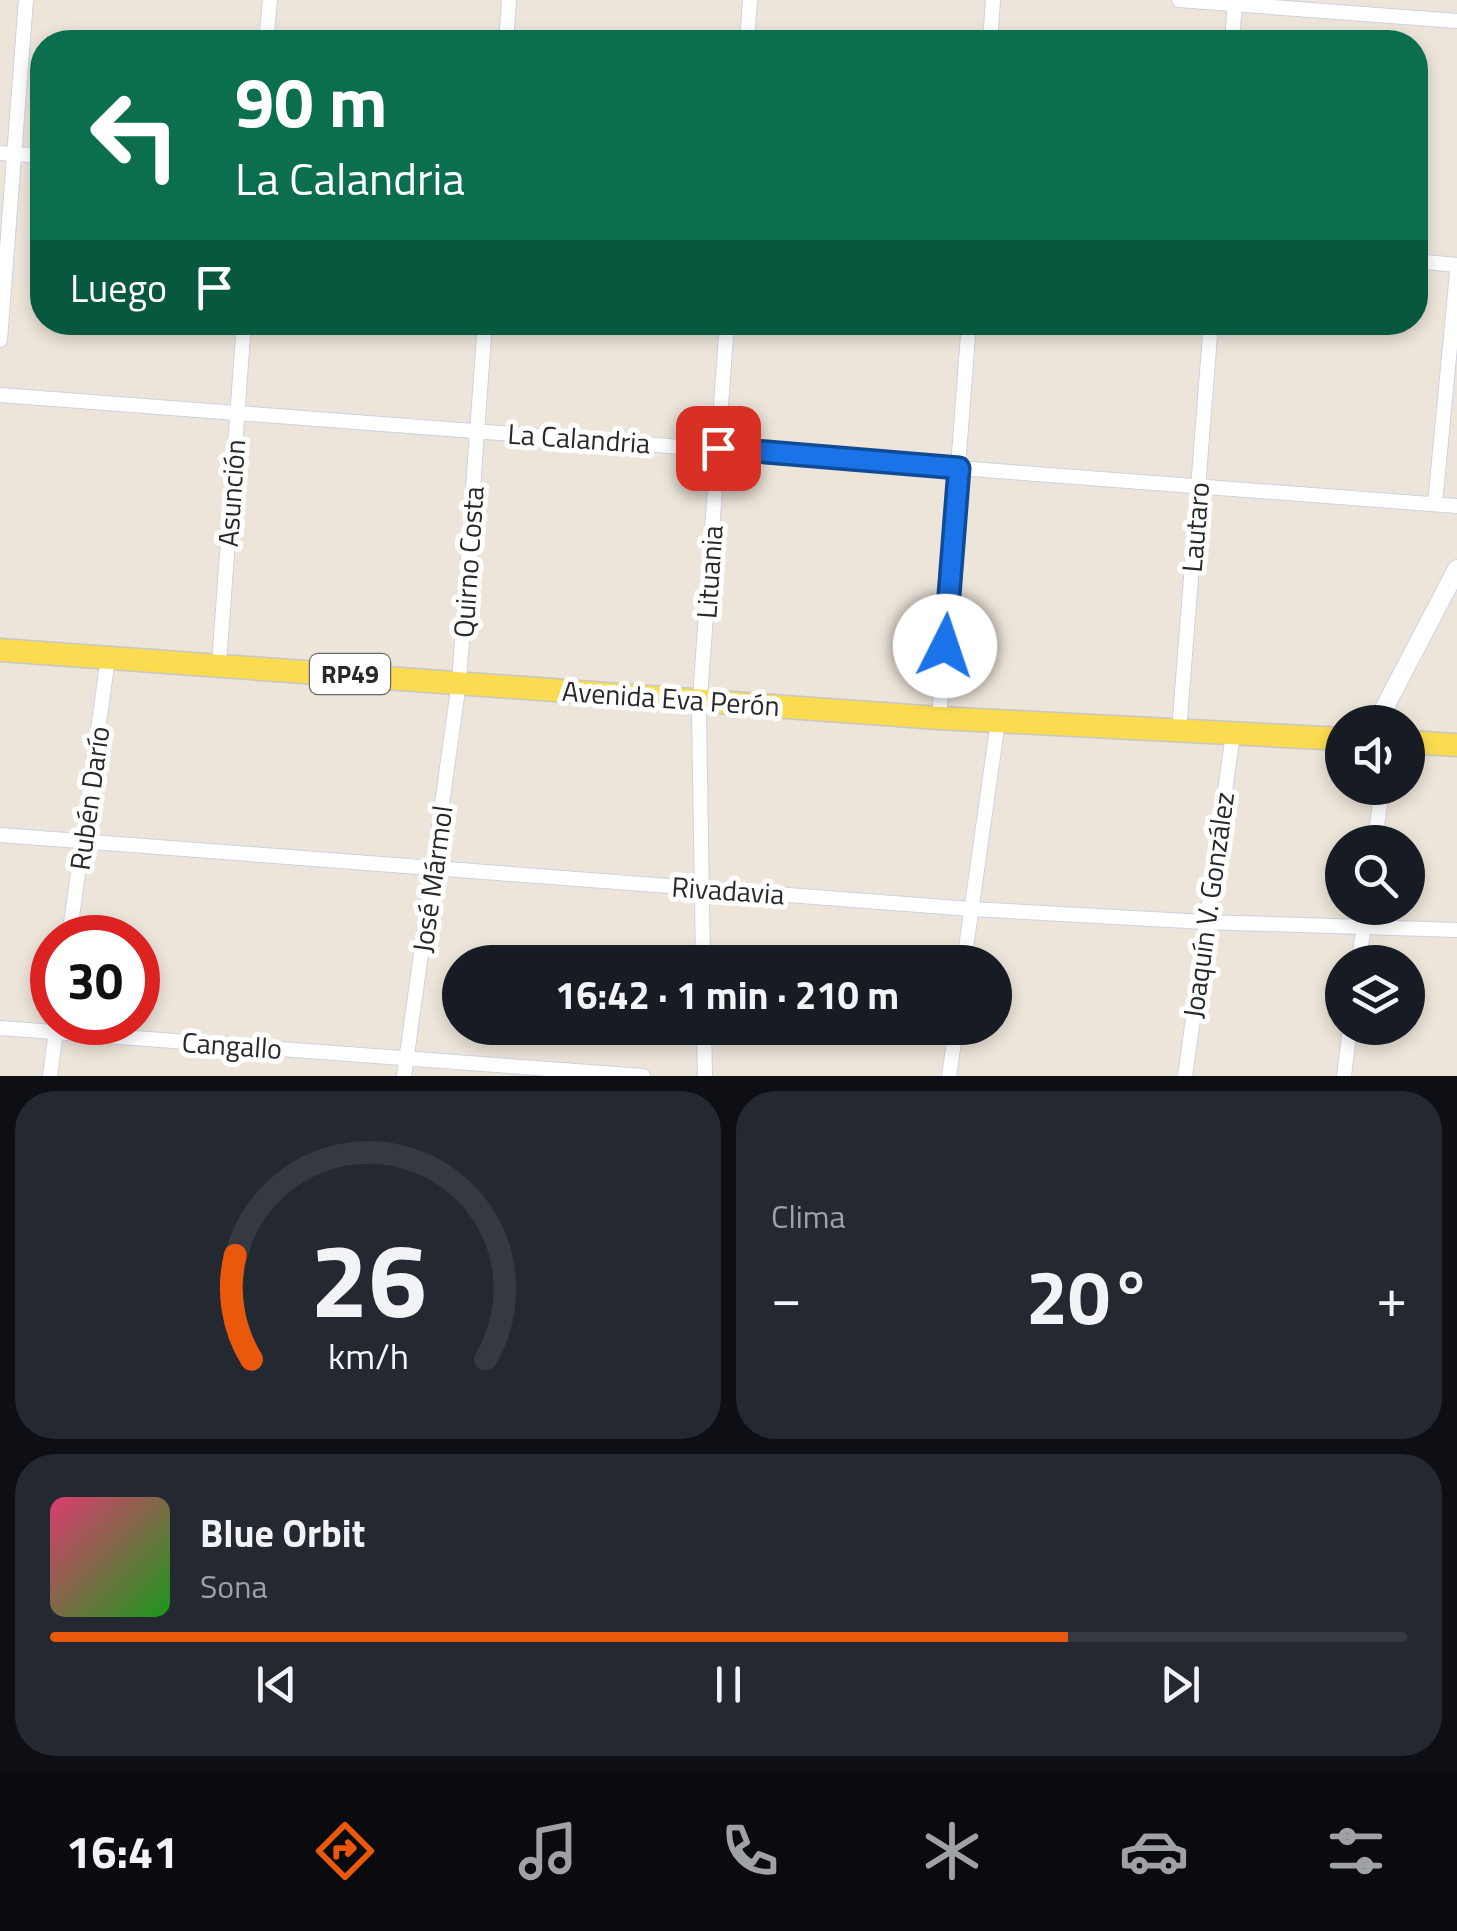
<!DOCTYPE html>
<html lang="es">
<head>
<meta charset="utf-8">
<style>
	:root { --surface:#171b24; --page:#242831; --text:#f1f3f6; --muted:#9ea1a6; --line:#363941; --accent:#ea580c }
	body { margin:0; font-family:"Titillium Web",sans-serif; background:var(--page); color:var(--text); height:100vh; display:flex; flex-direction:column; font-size:38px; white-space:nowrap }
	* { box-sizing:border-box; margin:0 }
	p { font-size:32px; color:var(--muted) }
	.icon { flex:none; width:55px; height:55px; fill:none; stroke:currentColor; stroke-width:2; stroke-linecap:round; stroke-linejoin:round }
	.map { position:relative; height:1076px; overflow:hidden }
	.side { display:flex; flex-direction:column; gap:15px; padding:15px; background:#0d0f14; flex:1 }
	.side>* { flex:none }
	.guide { position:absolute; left:30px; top:30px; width:1398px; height:305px; border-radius:40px; box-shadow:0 5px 15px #0003; background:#0b6e4f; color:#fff; overflow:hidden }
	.fabs { position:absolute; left:1325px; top:705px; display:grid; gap:20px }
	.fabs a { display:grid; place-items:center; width:100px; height:100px; border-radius:50%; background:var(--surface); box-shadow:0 5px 15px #0003; font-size:50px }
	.speed { position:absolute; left:30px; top:915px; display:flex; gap:20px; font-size:50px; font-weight:700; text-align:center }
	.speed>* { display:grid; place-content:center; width:130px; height:130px; border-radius:50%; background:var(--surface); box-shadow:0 5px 15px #0003; line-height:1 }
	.speed .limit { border:15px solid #d22; background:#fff; color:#111 }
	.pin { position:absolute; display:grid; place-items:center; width:85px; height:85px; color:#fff; margin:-42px; border-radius:20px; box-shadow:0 5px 15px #0006 }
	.me { position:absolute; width:110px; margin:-55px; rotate:4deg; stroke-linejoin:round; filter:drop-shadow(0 0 8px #0008) }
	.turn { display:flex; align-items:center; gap:35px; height:210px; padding:0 40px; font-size:45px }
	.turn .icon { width:130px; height:130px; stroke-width:2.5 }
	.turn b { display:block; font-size:70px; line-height:85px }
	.then { display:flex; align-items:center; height:95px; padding:0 40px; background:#0003; gap:20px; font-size:38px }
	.big { font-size:75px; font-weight:700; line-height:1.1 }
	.side .card { flex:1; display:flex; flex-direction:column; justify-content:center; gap:15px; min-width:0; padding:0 35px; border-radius:40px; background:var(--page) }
	.side .dial { align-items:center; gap:0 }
	.dial svg { height:260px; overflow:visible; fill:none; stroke:var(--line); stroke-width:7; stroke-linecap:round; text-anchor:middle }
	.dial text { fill:var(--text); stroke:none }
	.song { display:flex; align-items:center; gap:30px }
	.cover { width:120px; height:120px; border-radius:15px; background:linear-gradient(135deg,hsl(340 70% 55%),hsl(120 70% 35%)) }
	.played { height:10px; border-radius:5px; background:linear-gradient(90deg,var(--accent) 75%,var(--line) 75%) }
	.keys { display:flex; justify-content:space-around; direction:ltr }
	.heat { display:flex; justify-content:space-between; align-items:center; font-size:55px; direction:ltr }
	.side .tiles { flex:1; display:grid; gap:15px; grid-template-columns:1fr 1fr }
	.card:last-child { grid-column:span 2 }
	.trip { position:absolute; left:442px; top:945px; width:570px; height:100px; border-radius:50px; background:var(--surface); box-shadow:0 5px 15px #0003; font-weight:700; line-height:100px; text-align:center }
	.tabs { display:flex; height:160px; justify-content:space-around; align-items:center; background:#090b0e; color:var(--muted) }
	.tabs .icon { width:70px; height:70px }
	.tabs .selected { color:var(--accent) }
	.tabs b { font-size:45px; color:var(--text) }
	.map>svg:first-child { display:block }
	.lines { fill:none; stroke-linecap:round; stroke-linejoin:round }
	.minor-casing { stroke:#cfd2e4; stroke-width:16 }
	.tertiary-casing { stroke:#cfd2e4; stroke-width:20 }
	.primary-casing { stroke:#c7c7c7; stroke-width:25 }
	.minor { stroke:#fff; stroke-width:14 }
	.tertiary { stroke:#fff; stroke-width:18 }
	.primary { stroke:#fbdc50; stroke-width:22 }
	.route-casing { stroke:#114b97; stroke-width:25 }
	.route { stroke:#1a73e8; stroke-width:18 }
	.labels { text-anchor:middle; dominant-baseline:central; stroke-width:10; stroke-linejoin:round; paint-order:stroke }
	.shield { fill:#fff; stroke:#696969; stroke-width:2.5 }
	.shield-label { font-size:25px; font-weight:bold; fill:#292929 }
	.street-label { font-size:28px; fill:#292929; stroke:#fff }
</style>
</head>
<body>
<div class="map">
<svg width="1457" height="1076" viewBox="0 0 1457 1076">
	<rect width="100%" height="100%" fill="#ede5da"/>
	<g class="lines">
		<defs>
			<g id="minor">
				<polyline points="1179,0 1457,21"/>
				<polyline points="266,42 270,0"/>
				<polyline points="506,42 509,0"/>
				<polyline points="747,42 750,0"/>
				<polyline points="990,42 993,0"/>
				<polyline points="1232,42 1235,0"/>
				<polyline points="0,153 42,156"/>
				<polyline points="1415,261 1457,265"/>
				<polyline points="0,340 26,0"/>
				<polyline points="0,395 1457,506"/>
				<polyline points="1435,504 1457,273"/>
				<polyline points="219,664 244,322"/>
				<polyline points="939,718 969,322"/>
				<polyline points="1179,731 1211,322"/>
				<polyline points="0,835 971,909 1205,922 1457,930"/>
				<polyline points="1375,842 1382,788"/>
				<polyline points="69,938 108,658"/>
				<polyline points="703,962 699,712 727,322"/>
				<polyline points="964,962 998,721"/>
				<polyline points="1359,962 1366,908"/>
				<polyline points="0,1028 643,1076"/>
				<polyline points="704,1028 705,1076"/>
				<polyline points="50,1076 57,1023"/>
				<polyline points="404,1076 459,682 485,322"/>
				<polyline points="949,1076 956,1028"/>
				<polyline points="1185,1076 1233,734"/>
				<polyline points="1344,1076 1350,1028"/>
			</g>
			<polyline id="tertiary" points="1377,722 1457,569"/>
			<g id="primary">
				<polyline points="0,650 939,718 1342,739"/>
				<polyline points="1408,742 1457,745"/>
			</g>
		</defs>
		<!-- minor casing -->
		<use href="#minor" class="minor-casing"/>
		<!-- tertiary casing -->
		<use href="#tertiary" class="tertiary-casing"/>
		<!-- primary casing -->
		<use href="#primary" class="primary-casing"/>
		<!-- minor -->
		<use href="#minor" class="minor"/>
		<!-- tertiary -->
		<use href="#tertiary" class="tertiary"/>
		<!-- primary -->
		<use href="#primary" class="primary"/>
	</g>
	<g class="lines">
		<defs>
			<polyline id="route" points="718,448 959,468 945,646"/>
		</defs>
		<!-- route casing -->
		<use href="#route" class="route-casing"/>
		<!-- route -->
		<use href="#route" class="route"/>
	</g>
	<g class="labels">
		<!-- shield labels -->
		<rect class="shield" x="310" y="654" width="80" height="40" rx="8"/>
		<g class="shield-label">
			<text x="350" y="674">RP49</text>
		</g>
		<!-- street labels -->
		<g class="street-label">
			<text transform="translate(579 438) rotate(4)">La Calandria</text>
			<text transform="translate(231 493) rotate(-86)">Asunción</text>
			<text transform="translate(1195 527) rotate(-85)">Lautaro</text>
			<text transform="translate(468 562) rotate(-86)">Quirno Costa</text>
			<text transform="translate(709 572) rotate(-86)">Lituania</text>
			<text transform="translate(671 698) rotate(4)">Avenida Eva Perón</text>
			<text transform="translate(89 798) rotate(-82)">Rubén Darío</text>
			<text transform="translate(432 879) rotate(-82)">José Mármol</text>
			<text transform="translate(728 890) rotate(4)">Rivadavia</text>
			<text transform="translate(1208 905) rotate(-82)">Joaquín V. González</text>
			<text transform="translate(232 1045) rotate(4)">Cangallo</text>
		</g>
	</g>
</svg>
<div class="fabs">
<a><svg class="icon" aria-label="sound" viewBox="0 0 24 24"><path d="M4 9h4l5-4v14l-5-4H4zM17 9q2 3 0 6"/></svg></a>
<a><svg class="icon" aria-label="search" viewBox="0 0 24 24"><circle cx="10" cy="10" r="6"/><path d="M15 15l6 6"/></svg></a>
<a><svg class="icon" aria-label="layers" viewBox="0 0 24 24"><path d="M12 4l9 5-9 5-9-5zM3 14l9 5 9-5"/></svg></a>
</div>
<div class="speed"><div class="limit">30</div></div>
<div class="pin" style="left:718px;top:448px;background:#d93025"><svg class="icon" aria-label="arrive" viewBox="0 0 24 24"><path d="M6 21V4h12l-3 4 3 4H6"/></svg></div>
<svg class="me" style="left:945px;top:646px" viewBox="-20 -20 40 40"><circle r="19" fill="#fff"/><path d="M0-13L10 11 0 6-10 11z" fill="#1a73e8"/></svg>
<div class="trip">16:42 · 1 min · 210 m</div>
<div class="guide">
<div class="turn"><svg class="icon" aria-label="left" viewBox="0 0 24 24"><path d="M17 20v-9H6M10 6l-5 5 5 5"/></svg><div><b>90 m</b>La Calandria</div></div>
<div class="then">Luego<svg class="icon" aria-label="arrive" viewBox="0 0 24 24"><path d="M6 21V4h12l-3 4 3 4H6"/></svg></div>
</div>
</div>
<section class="side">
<div class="tiles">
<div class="card dial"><svg viewBox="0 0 100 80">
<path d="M14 69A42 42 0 1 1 86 69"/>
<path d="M14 69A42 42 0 0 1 9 37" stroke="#ea580c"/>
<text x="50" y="56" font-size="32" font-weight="700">26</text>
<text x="50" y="72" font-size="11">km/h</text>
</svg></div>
<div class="card"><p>Clima</p>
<div class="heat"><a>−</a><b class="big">20°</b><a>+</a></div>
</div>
<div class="card">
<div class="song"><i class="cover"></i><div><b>Blue Orbit</b><p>Sona</p></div></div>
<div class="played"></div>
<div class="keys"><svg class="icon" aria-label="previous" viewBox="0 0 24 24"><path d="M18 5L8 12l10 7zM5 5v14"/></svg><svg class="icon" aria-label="pause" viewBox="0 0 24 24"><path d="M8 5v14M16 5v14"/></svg><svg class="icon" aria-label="next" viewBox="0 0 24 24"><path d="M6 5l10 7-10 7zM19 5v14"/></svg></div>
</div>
</div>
</section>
<nav class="tabs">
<b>16:41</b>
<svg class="icon selected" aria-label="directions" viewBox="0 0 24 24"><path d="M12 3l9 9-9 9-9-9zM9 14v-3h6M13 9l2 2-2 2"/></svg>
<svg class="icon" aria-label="music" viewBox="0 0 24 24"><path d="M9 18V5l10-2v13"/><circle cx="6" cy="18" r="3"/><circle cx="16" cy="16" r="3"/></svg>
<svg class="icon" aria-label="phone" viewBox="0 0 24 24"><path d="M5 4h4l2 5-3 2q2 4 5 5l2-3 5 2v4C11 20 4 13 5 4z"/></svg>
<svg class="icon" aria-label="climate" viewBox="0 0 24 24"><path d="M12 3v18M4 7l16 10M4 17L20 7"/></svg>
<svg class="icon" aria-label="car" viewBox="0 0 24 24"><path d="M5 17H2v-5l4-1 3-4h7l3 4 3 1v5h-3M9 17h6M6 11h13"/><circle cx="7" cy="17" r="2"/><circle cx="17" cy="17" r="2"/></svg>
<svg class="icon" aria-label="filters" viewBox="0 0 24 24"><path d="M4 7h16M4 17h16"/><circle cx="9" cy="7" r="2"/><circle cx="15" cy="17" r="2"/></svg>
</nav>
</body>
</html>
